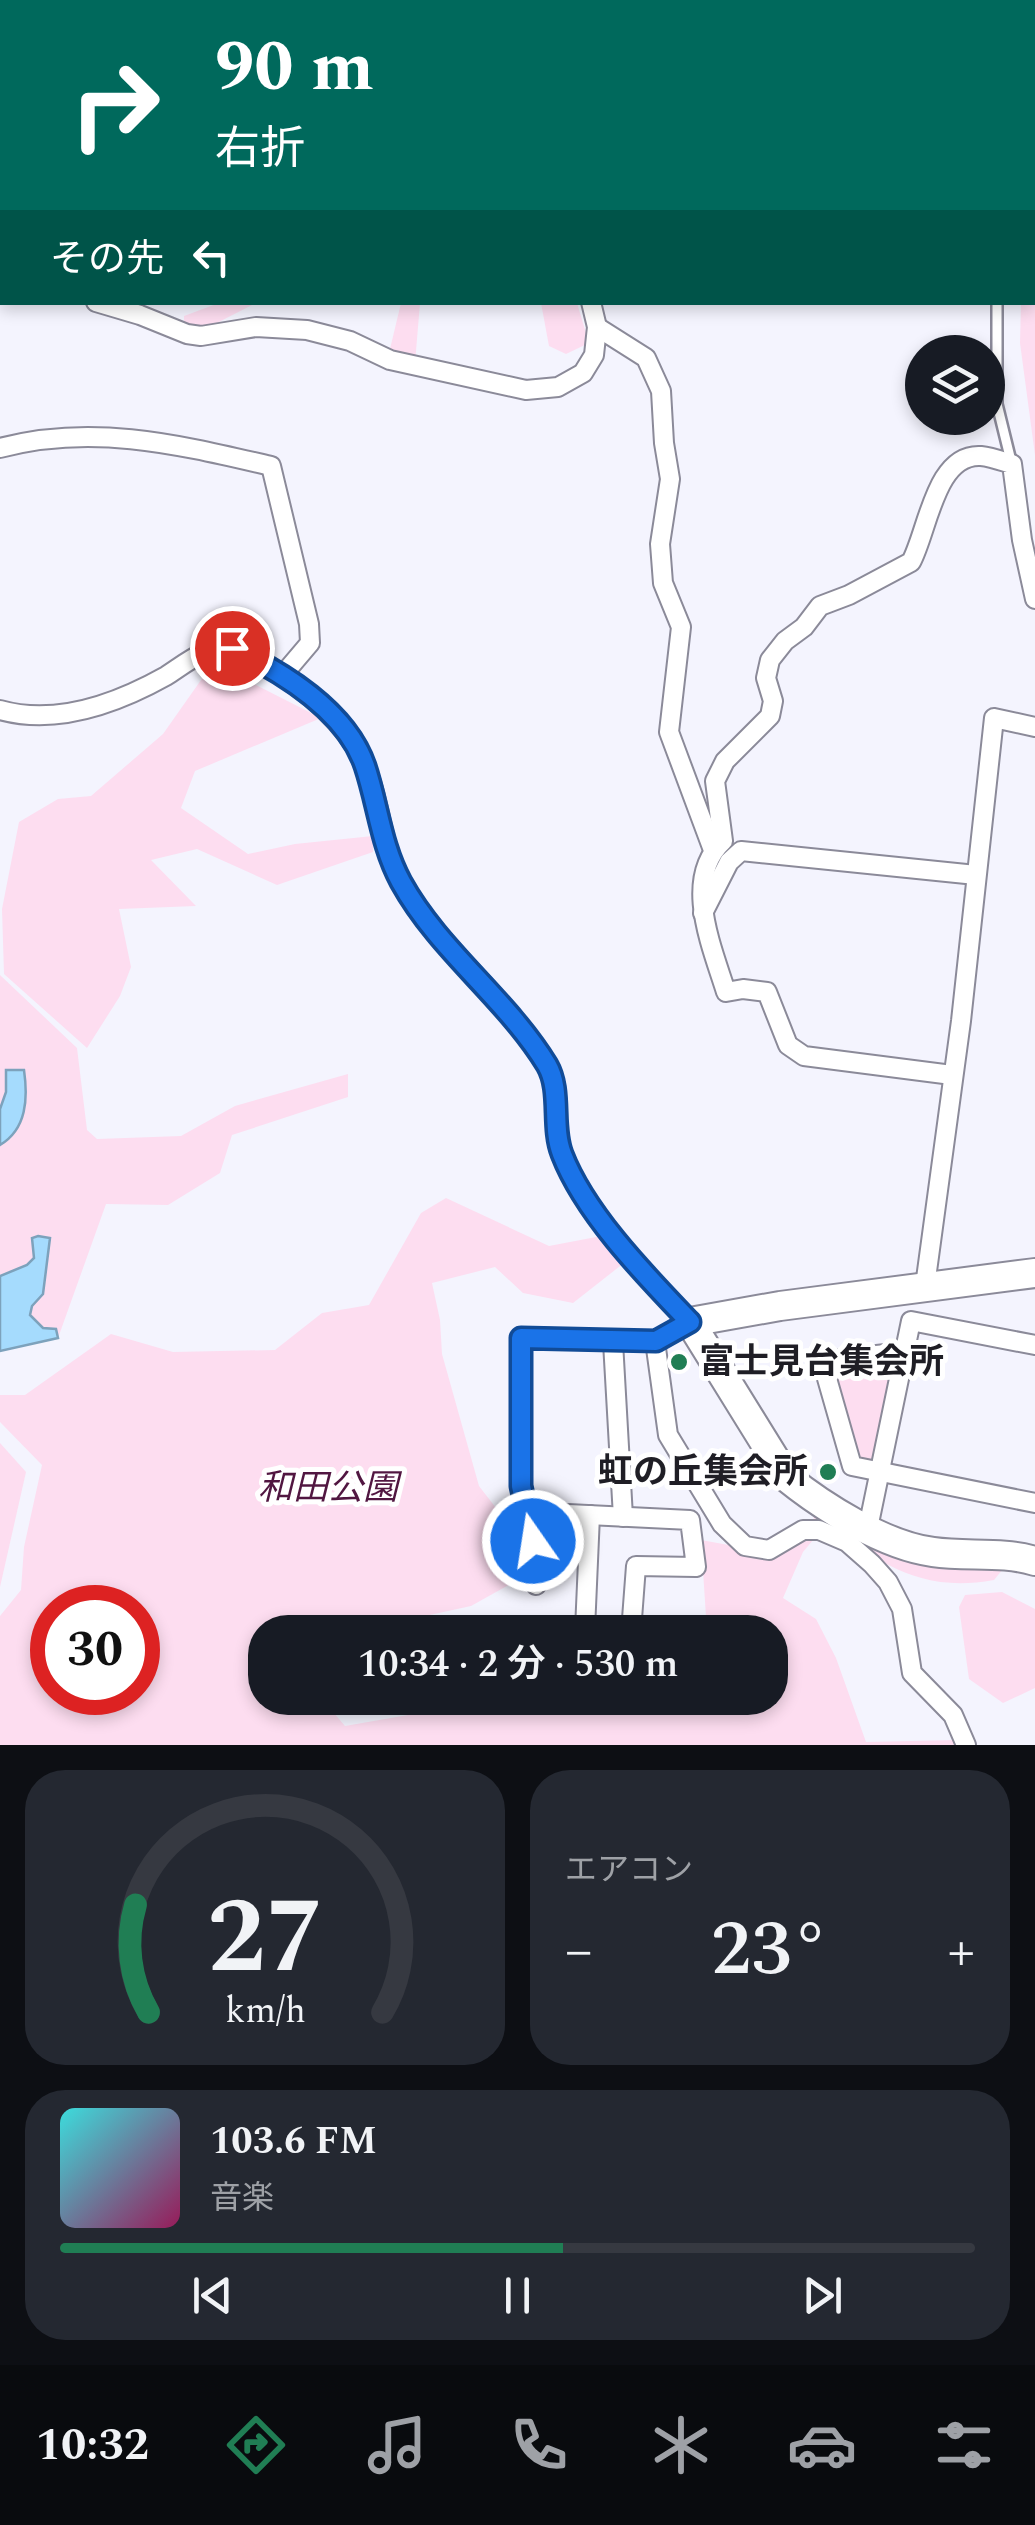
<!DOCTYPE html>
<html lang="ja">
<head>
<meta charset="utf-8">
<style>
	:root { --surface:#171b24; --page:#242831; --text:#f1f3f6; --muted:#9ea1a6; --line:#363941; --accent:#207e54 }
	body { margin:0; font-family:Spectral,"Noto Sans JP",serif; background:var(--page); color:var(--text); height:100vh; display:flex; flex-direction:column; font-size:38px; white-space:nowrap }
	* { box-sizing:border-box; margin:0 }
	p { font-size:32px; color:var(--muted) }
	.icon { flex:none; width:55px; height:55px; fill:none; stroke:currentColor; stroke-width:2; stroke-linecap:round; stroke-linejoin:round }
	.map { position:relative; height:1745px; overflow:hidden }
	.side { display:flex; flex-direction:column; gap:25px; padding:25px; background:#0d0f14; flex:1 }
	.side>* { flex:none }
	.hud { position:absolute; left:0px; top:0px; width:1035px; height:305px; box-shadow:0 5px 15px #0003; background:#00695c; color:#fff; overflow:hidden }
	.fabs { position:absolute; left:905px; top:335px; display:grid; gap:20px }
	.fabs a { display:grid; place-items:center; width:100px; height:100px; border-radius:50%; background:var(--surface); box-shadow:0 5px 15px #0003; font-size:50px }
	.speed { position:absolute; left:30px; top:1585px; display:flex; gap:20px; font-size:50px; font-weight:700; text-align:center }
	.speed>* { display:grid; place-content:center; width:130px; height:130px; border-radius:50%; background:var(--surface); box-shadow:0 5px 15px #0003; line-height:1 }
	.speed .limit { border:15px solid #d22; background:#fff; color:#111 }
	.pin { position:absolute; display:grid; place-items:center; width:85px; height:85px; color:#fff; margin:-42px; border:5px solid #fff; border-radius:50%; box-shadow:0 2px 10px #0007 }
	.me { position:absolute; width:110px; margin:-55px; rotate:347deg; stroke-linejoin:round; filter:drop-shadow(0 0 8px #0008) }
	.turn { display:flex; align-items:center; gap:35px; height:210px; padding:0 50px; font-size:45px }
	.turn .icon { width:130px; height:130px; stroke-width:2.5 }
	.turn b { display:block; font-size:70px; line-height:85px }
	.then { display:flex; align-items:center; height:95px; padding:0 50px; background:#0003; gap:20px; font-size:38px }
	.big { font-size:75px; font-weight:600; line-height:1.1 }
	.side .widget { flex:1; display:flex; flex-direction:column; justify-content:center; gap:15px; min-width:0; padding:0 35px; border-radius:40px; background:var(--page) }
	.side .dial { align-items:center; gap:0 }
	.dial svg { height:260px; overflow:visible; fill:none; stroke:var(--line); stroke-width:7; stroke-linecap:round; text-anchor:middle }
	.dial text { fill:var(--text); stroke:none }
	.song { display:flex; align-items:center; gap:30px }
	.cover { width:120px; height:120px; border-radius:15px; background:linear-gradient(135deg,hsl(180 70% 55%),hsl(330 70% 35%)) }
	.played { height:10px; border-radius:5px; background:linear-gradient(90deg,var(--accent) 55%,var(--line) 55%) }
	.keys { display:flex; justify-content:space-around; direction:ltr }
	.heat { display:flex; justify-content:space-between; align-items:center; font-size:55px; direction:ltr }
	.side .tiles { flex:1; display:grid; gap:25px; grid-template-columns:1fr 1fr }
	.widget:last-child { grid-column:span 2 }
	.trip { position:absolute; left:248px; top:1615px; width:540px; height:100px; border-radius:40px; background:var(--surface); box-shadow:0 5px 15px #0003; font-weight:600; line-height:100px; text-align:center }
	.tabs { display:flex; height:160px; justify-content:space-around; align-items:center; background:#090b0e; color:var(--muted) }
	.tabs .icon { width:70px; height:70px }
	.tabs .selected { color:var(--accent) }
	.tabs b { font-size:45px; color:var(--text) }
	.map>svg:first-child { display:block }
	.green { fill:#fdddf0; fill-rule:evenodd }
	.water { fill:#a5dbfd; stroke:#7da2bc; stroke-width:2.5 }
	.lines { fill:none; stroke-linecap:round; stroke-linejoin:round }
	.lane-casing { stroke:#8b8a99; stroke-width:14 }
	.street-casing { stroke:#8b8a99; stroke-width:22 }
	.secondary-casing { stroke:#8b8a99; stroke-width:32 }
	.lane { stroke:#fff; stroke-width:9 }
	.street { stroke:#fff; stroke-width:18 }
	.secondary { stroke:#fff; stroke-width:28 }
	.route-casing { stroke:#114b97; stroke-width:25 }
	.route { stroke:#1a73e8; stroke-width:18 }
	.poi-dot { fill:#207e54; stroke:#fff; stroke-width:4 }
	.labels { text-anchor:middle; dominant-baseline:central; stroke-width:10; stroke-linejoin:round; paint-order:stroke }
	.poi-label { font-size:35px; font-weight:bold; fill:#1f1e25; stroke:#fff; text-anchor:start }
	.park-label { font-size:35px; font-style:italic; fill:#511641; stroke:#fff }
</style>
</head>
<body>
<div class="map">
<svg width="1035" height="1745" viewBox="0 0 1035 1745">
	<rect width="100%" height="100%" fill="#f4f4fe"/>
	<!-- green -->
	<g class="green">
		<polygon points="1035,9 1035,455 1020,343 1021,303 1032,302"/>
		<polygon points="219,303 256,303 209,327 184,333 184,316"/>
		<polygon points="401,303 420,303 415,363 390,349"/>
		<polygon points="541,303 577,303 589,343 566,354 549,346"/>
		<polygon points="213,663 321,718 195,771 181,808 248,854 295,844 373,836 373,852 277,885 197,849 151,860 196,906 119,909 131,967 120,996 87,1048 4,974 2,909 19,822 58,799 91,796 163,734"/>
		<polygon points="0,975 77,1048 87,1130 97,1139 181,1136 235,1106 348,1074 348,1097 232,1135 220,1173 168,1205 106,1204 58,1338 56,1329 43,1328 30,1315 32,1306 43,1294 50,1238 27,1265 0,1276 0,1145 11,1138 6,1071 7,1092 0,1109"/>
		<path d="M446,1198L549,1246L612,1234L629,1259L573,1303L523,1293L495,1267L432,1283L440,1320L442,1354L479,1486L527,1548L525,1576L471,1606L393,1623L369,1632H265V1698H321L345,1726L471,1704L478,1698H668L688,1700L691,1698H770V1632H707L701,1540L734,1546L819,1533L803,1552L783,1598L816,1619L836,1658L866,1742L957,1740L959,1745H0V1616L21,1590L24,1547L42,1465L0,1422V1395H25L111,1334L173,1352L275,1350L322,1313L369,1305L421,1213ZM52,1608H138V1692H52Z"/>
		<polygon points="886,1361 895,1368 878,1454 870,1463 857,1457 835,1376 838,1367"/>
		<polygon points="0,1443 26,1472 0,1587"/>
		<path d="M813,1511L1007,1564L994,1580C915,1594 879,1559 814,1520Z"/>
		<polygon points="1002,1592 1035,1609 1035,1688 1003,1703 969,1679 959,1607 965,1595"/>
	</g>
	<!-- water -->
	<g class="water">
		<path d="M6,1070H24C28,1098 27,1129 0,1145V1109L6,1092Z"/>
		<polygon points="38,1236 50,1238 43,1294 32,1306 30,1315 43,1328 56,1329 58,1338 0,1351 0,1276 27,1265 34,1258 32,1238"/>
	</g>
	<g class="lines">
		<defs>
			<g id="lane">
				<polyline points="837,0 837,2"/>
				<polyline points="1032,5 1035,4"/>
				<polyline points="1032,273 1035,273"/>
				<polyline points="997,302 997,404 1011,461"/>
			</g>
			<g id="street">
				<polyline points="526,0 526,2"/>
				<polyline points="0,233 2,233"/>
				<polyline points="96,302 140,315 187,334 201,336 256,327 307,330 350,341 390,360 526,390 558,387 583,373 594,355 597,327 591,302"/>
				<polyline points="597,327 646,358 661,391 664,443 670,479 660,544 663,583 681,627 669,732 713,850"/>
				<path d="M0,448C93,423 180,445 271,466L309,624L310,643L282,676"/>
				<path d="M0,710C57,726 116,704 166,676C185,664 209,643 234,648C255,653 276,671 292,683C320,703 348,729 363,761C381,800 380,845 402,883C441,951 508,998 547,1066C562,1092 551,1127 562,1154C586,1215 645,1276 690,1322L655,1341L668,1435L722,1524L745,1546L769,1550L803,1530H819L847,1542L872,1564L888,1582L902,1609L912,1673L953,1715L966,1745"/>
				<polyline points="703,913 729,862 741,851 976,875"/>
				<path d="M952,1075L804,1056L788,1045L767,992L743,989L726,992C712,947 682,879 723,841L715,781L725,761L770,716L773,701L766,678L770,660L785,641L804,627L820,606L849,595L911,562C928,531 935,453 981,456C991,457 1002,461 1012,464L1022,540L1035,599"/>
				<polyline points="925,1286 961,1021 994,718 1035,727"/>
				<polyline points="613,1342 623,1517"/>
				<polyline points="904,1352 822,1361 852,1466 1035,1503"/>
				<polyline points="527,1512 690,1520 696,1567 636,1566 631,1632"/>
				<polyline points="590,1515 585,1630 624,1632"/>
				<polyline points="868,1528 911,1321 1035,1345"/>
				<polyline points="536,1585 539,1569 521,1486 521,1337 655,1341"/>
			</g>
			<path id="secondary" d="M1035,1273L780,1306L690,1322L786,1477C823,1507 885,1546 933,1552C967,1557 1002,1551 1035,1561"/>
		</defs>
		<!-- lane casing -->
		<use href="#lane" class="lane-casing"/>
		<!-- street casing -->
		<use href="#street" class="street-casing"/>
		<!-- secondary casing -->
		<use href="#secondary" class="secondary-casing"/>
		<!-- lane -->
		<use href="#lane" class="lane"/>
		<!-- street -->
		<use href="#street" class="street"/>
		<!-- secondary -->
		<use href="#secondary" class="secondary"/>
	</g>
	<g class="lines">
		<defs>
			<path id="route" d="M232,648C282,672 346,710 365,766C378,805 381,845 401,882C439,951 506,998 547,1065C562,1091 551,1126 562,1154C585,1214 646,1276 690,1322L656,1341L521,1338V1486L533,1541"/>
		</defs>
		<!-- route casing -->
		<use href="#route" class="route-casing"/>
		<!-- route -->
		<use href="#route" class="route"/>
	</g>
	<!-- markers -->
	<g class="poi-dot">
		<circle cx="679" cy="1362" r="10"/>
		<circle cx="828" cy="1472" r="10"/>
	</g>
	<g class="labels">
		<!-- poi labels -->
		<g class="poi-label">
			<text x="699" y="1362">富士見台集会所</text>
			<text x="808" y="1472" text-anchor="end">虹の丘集会所</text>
		</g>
		<!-- park labels -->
		<g class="park-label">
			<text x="328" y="1488">和田公園</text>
		</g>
	</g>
</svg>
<div class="fabs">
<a><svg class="icon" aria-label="layers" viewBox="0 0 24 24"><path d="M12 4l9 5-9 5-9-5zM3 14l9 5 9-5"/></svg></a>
</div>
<div class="speed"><div class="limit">30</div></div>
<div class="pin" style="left:232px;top:648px;background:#d93025"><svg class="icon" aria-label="arrive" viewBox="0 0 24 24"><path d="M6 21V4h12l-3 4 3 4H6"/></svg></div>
<svg class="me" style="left:533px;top:1541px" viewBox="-20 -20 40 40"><circle r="17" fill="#1a73e8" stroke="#fff" stroke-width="3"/><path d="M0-11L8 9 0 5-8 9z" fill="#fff"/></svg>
<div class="trip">10:34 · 2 分 · 530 m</div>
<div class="hud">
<div class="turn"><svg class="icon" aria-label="right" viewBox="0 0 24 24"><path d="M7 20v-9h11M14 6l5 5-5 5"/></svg><div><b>90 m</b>右折</div></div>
<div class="then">その先<svg class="icon" aria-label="left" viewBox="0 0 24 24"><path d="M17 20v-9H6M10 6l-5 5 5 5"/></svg></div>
</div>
</div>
<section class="side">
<div class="tiles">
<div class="widget dial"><svg viewBox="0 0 100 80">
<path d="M14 69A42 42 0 1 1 86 69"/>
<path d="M14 69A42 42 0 0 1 10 36" stroke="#207e54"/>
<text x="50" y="56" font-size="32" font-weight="700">27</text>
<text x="50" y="72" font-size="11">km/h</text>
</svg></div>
<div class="widget"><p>エアコン</p>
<div class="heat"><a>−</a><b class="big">23°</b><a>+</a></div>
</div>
<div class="widget">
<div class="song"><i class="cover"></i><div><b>103.6 FM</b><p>音楽</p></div></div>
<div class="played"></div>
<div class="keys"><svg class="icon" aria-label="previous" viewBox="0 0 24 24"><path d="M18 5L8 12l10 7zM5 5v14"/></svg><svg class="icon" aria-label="pause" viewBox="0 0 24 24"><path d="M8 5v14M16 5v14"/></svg><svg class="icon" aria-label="next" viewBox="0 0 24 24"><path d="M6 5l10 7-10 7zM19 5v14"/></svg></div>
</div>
</div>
</section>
<nav class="tabs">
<b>10:32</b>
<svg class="icon selected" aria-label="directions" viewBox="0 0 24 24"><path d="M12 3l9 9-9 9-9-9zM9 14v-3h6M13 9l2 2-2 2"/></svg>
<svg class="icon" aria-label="music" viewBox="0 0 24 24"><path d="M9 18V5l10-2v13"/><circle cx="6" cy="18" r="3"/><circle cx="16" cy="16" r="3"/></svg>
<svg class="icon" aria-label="phone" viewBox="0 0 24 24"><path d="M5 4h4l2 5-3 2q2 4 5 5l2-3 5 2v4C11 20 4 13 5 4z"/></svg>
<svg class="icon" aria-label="climate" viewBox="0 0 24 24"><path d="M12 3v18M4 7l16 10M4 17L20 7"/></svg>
<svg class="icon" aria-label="car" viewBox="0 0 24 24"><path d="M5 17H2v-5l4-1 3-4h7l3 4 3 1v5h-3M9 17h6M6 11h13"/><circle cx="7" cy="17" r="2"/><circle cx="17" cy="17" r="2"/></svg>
<svg class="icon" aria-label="filters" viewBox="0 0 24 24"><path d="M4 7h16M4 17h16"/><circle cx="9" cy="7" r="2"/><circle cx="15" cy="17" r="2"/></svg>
</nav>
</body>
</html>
